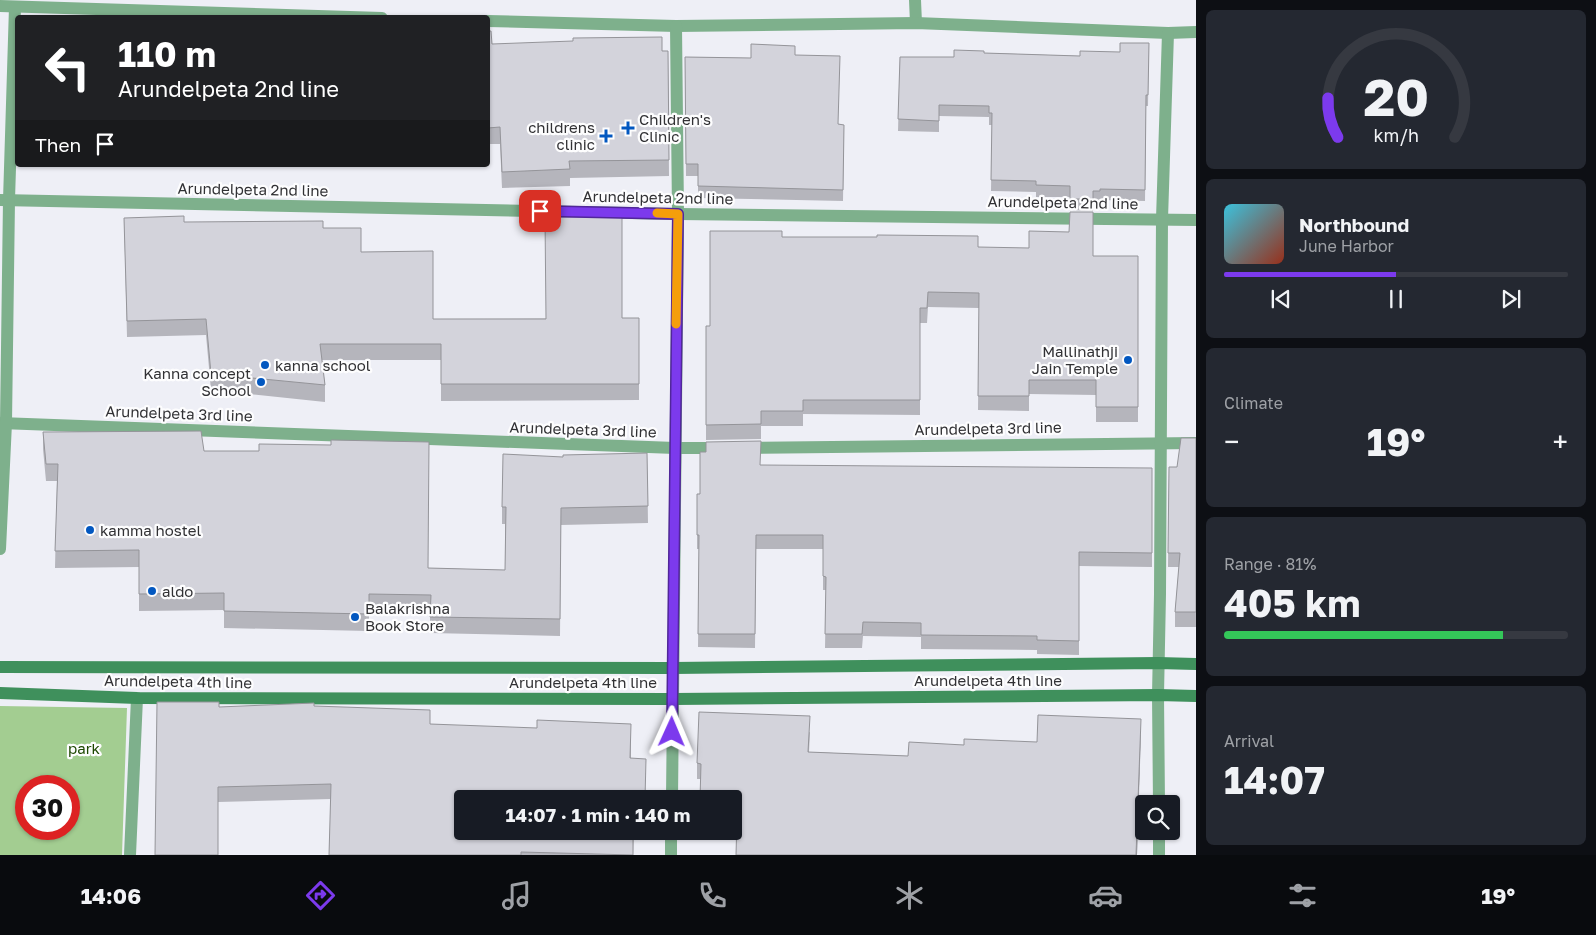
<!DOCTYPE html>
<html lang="en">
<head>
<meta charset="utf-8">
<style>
	:root { --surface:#171b24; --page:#242831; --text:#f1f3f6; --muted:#9ea1a6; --line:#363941; --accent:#7c3aed }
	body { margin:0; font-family:"Golos Text",sans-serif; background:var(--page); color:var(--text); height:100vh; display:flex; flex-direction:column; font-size:19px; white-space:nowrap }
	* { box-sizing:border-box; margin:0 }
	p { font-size:16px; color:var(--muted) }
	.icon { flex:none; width:28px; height:28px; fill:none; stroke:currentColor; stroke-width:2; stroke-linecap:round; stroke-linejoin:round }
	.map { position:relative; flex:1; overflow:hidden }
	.details { display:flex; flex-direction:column; gap:10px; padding:10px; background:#0d0f14; width:400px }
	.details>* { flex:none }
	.banner { position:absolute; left:15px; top:15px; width:475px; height:152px; border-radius:5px; box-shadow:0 1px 4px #0004; background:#202124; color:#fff; overflow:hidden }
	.buttons { position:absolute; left:1135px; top:795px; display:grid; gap:10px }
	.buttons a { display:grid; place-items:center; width:45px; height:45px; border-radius:5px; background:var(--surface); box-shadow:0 1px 4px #0004; font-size:25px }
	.speed { position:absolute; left:15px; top:775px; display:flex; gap:10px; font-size:25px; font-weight:700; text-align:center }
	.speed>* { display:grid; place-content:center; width:65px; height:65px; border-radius:50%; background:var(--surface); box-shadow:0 1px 4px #0004; line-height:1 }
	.speed .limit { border:8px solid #d22; background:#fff; color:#111 }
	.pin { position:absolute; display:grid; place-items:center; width:42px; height:42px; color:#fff; margin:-21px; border-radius:10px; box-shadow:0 2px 8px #0006 }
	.me { position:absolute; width:55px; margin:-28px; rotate:1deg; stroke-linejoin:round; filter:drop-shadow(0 0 4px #0008) }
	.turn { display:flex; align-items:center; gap:18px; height:105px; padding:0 20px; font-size:22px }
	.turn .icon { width:65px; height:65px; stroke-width:2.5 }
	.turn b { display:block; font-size:35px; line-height:42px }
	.then { display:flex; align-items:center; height:48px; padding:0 20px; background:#0003; gap:10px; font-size:19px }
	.big { font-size:38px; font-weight:700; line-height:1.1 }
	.details .widget { flex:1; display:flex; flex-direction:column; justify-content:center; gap:8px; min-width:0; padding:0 18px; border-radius:8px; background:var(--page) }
	.details .dial { align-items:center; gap:0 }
	.dial svg { height:130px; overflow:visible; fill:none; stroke:var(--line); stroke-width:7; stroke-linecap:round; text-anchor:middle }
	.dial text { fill:var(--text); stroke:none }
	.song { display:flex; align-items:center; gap:15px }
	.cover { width:60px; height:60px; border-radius:8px; background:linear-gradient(135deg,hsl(190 70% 55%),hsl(10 70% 35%)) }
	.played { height:5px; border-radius:2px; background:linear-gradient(90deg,var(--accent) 50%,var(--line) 50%) }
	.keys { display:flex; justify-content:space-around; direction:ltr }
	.heat { display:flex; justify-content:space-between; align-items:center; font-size:28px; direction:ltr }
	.charge { height:8px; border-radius:4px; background:linear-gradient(90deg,#34c759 81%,var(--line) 0) }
	.trip { position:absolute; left:454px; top:790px; width:288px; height:50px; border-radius:5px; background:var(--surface); box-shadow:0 1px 4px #0004; font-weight:700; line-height:50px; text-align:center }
	.tabs { display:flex; height:80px; justify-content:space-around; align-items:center; background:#090b0e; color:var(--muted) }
	.tabs .icon { width:35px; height:35px }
	.tabs .current { color:var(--accent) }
	.tabs b { font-size:22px; color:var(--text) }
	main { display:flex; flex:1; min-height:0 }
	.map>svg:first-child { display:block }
	.green { fill:#a3cd91; fill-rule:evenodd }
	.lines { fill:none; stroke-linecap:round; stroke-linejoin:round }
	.street { stroke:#7eb08c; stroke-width:12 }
	.secondary { stroke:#3f905c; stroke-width:12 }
	.wall { fill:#b5b5bc }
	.shaded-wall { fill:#949499 }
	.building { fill:#d3d3db; stroke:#949499 }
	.route-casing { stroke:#51269a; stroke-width:12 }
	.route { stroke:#7c3aed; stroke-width:9 }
	.slow { stroke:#f59e0b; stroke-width:9 }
	.poi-dot { fill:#0257c0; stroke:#fdfdfe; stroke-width:2 }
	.labels { text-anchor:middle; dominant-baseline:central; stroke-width:4.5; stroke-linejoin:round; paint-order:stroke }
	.poi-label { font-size:15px; fill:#313134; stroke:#fdfdfe; text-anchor:start }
	.street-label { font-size:15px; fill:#313134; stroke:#fdfdfe }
	.park-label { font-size:15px; fill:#1d4800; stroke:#fdfdfe }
</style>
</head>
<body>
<main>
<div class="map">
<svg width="1196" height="855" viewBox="0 0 1196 855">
	<rect width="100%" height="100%" fill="#eeeff6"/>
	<!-- green -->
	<path class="green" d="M0,706L127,708L122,855H0ZM26,786H69V829H26Z"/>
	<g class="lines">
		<!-- street -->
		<g class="street">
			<polyline points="915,0 916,23"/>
			<polyline points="0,6 382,18"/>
			<polyline points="488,21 676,26 916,23 1168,33 1196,32"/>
			<polyline points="0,200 678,214 1196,220"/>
			<polyline points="0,423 675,448 724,448"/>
			<polyline points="744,448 1196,443"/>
			<polyline points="0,549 6,423 9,200 15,7"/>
			<polyline points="672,799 678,214 676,26"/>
			<polyline points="1159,804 1158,695 1160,594 1162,219 1168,33"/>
			<polyline points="1159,831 1159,855"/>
			<polyline points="130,855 137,698"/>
			<polyline points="671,855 671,831"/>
		</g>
		<!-- secondary -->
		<g class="secondary">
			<polyline points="0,667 673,668 1158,663 1196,664"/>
			<polyline points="0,693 137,698 673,699 1158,695 1196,696"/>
		</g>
	</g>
	<!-- wall -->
	<g class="wall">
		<polygon points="488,31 492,44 668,51 669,176 570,178 570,186 502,188 500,144 488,144"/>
		<polygon points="1149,43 1148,106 1146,106 1145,201 1100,200 1100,202 1093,202 1093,211 1070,210 1070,197 1036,197 1036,192 991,191 992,125 989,125 989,117 939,116 939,132 898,131 900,57 954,57 984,53 1080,56 1120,52"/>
		<polygon points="795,55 838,124 844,125 843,201 698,198 698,176 686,176 685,57 751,58"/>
		<polygon points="124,218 184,222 323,228 361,252 433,319 639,318 639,400 441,401 441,360 322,360 325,385 325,402 211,390 206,335 127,337"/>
		<polygon points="782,237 978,247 1093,256 1138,256 1138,422 1096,422 1096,395 1029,394 1029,411 978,410 979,308 928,307 927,323 920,323 920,415 803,414 803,426 761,426 761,439 706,440 706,326 710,326"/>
		<polygon points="43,432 204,451 428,568 505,570 505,524 502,524 502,507 563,457 647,453 648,523 561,525 560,636 430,633 430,612 369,611 369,631 224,628 224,610 139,611 139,567 55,568 57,481 46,481 43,449"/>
		<polygon points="1196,438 1196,627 1175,627 1175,612 1179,567 1168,567 1169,467 1177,467"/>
		<polygon points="1152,468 1152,567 1079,566 1079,655 1037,654 1037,650 921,649 921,637 863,636 862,648 825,648 826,590 823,590 823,549 756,549 755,648 698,647 699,549 697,549 697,494"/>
		<polygon points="314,706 430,724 631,739 631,758 646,774 462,831 634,831 633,855 329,855 331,799 218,802 219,707"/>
		<polygon points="810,732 809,752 908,756 964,745 1037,742 1141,735 1137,855 736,855 737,833 700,831 732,831 732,799 701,779 697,779 697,763"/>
	</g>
	<!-- shaded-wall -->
	<polygon class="shaded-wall" points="1141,719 1137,855 1136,855"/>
	<!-- building -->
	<g class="building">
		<polygon points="488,31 491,31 492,44 573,41 573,38 662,37 662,51 668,51 669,160 569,161 570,169 502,172 500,127 488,128"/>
		<polygon points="1120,43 1149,43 1148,95 1146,95 1145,190 1100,189 1100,191 1093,191 1093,199 1070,199 1070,186 1036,185 1036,181 991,180 992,113 989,113 989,106 939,105 939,121 898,119 900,57 954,57 954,50 984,51 984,53 1080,56 1080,51 1120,52"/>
		<polygon points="751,44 795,46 795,55 840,56 838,124 844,125 843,190 698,186 698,164 686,164 685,57 751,58"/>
		<polygon points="1070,212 1093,212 1093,256 1138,256 1138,407 1096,407 1096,380 1029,380 1029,396 978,396 979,293 928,292 927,308 920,308 920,400 803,400 803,411 761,411 761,424 706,425 706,326 710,326 710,231 782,231 782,237 877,237 877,235 978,236 978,247 1029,248 1029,231 1069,232"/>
		<polygon points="184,216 184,222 323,221 323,228 361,228 361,252 433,251 433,319 546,319 545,217 622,217 622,318 639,318 639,384 441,384 441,344 320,344 325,385 211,374 206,319 127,321 124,218"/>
		<polygon points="201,431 204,451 259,451 259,444 331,445 331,440 429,442 428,568 505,570 506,507 502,507 503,454 563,457 563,455 647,453 648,506 561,508 560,619 430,617 431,595 369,594 369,614 224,611 224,593 139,594 139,550 55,551 58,464 46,464 43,432"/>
		<polygon points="1181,438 1196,438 1196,612 1175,612 1180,553 1168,553 1169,467 1177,467"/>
		<polygon points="761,441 760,465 1152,468 1152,553 1079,552 1079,641 1037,640 1037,636 921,635 921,623 863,622 862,634 825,634 826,577 823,576 823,535 756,535 755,634 698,634 699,535 697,535 697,494 700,494 700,452 706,452 706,442"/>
		<polygon points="157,702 219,702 219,707 314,703 314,706 430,710 430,724 537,728 537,720 631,724 630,758 646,759 645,799 462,799 462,831 633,831 633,855 521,852 521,855 329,855 331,784 218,787 218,855 155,855"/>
		<polygon points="699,712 810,716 808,752 908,756 909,742 964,745 964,739 1037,742 1038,715 1141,719 1136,855 736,855 737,817 732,817 732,799 700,799 701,764 697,763"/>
	</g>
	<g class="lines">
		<defs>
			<polyline id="route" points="540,211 678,214 672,732"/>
		</defs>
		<!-- route casing -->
		<use href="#route" class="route-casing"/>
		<!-- route -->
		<use href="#route" class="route"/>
		<!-- slow -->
		<polyline class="slow" points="657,213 678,214 676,324"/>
	</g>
	<!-- markers -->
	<g class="poi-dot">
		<path d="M625.5 120.5h5v5h5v5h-5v5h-5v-5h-5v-5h5z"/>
		<path d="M603.5 128.5h5v5h5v5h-5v5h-5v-5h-5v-5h5z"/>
		<circle cx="1128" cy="360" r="5"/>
		<circle cx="265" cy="365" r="5"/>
		<circle cx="261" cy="382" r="5"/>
		<circle cx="90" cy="530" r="5"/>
		<circle cx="152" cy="591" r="5"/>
		<circle cx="355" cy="617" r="5"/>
	</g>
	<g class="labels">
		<!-- poi labels -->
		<g class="poi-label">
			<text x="639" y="119">Children's<tspan x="639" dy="17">Clinic</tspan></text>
			<text x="595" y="127" text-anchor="end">childrens<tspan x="595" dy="17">clinic</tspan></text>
			<text x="1118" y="351" text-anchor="end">Mallinathji<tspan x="1118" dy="17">Jain Temple</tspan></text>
			<text x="275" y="365">kanna school</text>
			<text x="251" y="373" text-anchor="end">Kanna concept<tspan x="251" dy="17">School</tspan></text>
			<text x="100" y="530">kamma hostel</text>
			<text x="162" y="591">aldo</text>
			<text x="365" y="608">Balakrishna<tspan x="365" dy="17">Book Store</tspan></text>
		</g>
		<!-- street labels -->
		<g class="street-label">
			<text transform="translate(253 189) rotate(1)">Arundelpeta 2nd line</text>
			<text transform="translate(658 197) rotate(1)">Arundelpeta 2nd line</text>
			<text transform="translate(1063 202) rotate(1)">Arundelpeta 2nd line</text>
			<text transform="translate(179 413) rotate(2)">Arundelpeta 3rd line</text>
			<text transform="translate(988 428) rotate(-1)">Arundelpeta 3rd line</text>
			<text transform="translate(583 429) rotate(2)">Arundelpeta 3rd line</text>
			<text x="988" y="680">Arundelpeta 4th line</text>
			<text transform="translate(178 681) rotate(1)">Arundelpeta 4th line</text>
			<text x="583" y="682">Arundelpeta 4th line</text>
		</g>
		<!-- park labels -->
		<g class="park-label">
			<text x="84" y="748">park</text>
		</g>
	</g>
</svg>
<div class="buttons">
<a><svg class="icon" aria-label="search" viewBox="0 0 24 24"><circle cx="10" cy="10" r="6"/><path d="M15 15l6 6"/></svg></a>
</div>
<div class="speed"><div class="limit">30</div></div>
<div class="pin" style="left:540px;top:211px;background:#d93025"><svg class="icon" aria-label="arrive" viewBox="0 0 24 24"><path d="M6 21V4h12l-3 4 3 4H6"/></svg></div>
<svg class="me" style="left:672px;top:732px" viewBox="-20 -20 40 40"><path d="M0-17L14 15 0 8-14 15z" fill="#7c3aed" stroke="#fff" stroke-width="4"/></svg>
<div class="trip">14:07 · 1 min · 140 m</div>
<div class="banner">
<div class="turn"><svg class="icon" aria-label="left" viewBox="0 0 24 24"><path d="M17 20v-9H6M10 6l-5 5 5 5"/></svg><div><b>110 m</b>Arundelpeta 2nd line</div></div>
<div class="then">Then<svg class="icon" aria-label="arrive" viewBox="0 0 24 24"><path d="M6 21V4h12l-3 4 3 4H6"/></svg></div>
</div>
</div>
<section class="details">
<div class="widget dial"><svg viewBox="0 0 100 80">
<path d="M14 69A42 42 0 1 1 86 69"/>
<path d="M14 69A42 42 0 0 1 8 45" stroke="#7c3aed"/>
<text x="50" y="56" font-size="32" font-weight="700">20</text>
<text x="50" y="72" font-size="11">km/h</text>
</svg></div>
<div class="widget">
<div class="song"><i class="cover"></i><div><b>Northbound</b><p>June Harbor</p></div></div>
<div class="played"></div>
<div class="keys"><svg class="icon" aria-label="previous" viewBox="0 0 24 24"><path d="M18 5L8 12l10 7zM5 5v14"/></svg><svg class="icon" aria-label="pause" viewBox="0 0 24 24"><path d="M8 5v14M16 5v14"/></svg><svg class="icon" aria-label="next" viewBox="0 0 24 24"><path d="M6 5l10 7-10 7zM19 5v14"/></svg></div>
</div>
<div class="widget"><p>Climate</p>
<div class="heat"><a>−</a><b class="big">19°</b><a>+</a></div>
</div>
<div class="widget"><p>Range · 81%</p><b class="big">405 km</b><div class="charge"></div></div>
<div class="widget"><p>Arrival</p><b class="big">14:07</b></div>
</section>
</main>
<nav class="tabs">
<b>14:06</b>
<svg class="icon current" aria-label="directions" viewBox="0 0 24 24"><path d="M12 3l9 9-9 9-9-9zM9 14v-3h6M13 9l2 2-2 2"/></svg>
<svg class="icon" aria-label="music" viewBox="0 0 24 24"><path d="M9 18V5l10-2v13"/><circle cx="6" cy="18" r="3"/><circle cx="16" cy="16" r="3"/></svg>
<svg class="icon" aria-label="phone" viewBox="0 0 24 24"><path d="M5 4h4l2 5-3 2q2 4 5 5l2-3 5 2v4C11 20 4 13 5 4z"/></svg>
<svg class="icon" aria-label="climate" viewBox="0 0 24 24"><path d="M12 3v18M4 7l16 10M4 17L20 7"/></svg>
<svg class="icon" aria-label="car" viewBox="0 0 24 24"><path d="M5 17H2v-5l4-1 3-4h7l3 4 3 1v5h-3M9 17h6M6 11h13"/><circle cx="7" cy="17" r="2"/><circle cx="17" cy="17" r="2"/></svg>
<svg class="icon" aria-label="filters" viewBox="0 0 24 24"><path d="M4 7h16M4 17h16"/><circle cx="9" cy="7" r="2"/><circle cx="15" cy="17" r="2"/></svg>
<b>19°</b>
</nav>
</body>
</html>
